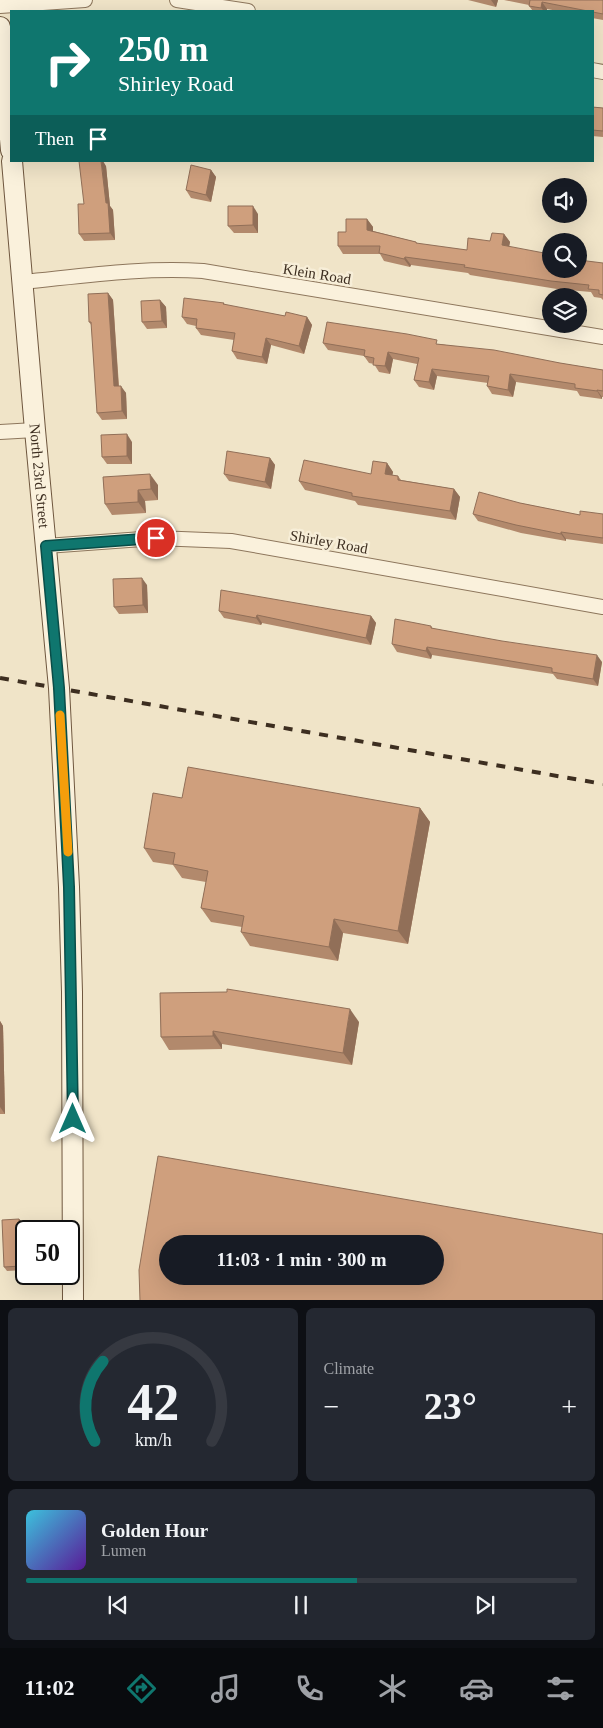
<!DOCTYPE html>
<html lang="en">
<head>
<meta charset="utf-8">
<style>
	:root { --surface:#171b24; --page:#242831; --text:#f1f3f6; --muted:#9ea1a6; --line:#363941; --accent:#0f766e }
	body { margin:0; font-family:"Times New Roman",serif; background:var(--page); color:var(--text); height:100vh; display:flex; flex-direction:column; font-size:19px; white-space:nowrap }
	* { box-sizing:border-box; margin:0 }
	p { font-size:16px; color:var(--muted) }
	.icon { flex:none; width:28px; height:28px; fill:none; stroke:currentColor; stroke-width:2; stroke-linecap:round; stroke-linejoin:round }
	.map { position:relative; height:1300px; overflow:hidden }
	.details { display:flex; flex-direction:column; gap:8px; padding:8px; background:#0d0f14; flex:1 }
	.details>* { flex:none }
	.guide { position:absolute; left:10px; top:10px; width:584px; height:152px; border-radius:0px; box-shadow:0 5px 20px #0002; background:#0f766e; color:#fff; overflow:hidden }
	.fabs { position:absolute; left:542px; top:178px; display:grid; gap:10px }
	.fabs a { display:grid; place-items:center; width:45px; height:45px; border-radius:50%; background:var(--surface); box-shadow:0 5px 20px #0002; font-size:25px }
	.speed { position:absolute; left:15px; top:1220px; display:flex; gap:10px; font-size:25px; font-weight:700; text-align:center }
	.speed>* { display:grid; place-content:center; width:65px; height:65px; border-radius:50%; background:var(--surface); box-shadow:0 5px 20px #0002; line-height:1 }
	.speed .limit { border:2px solid #111; border-radius:8px; background:#fff; color:#111 }
	.pin { position:absolute; display:grid; place-items:center; width:42px; height:42px; color:#fff; margin:-21px; border:2px solid #fff; border-radius:50%; box-shadow:0 1px 5px #0007 }
	.me { position:absolute; width:55px; margin:-28px; rotate:0deg; stroke-linejoin:round; filter:drop-shadow(0 0 4px #0008) }
	.turn { display:flex; align-items:center; gap:18px; height:105px; padding:0 25px; font-size:22px }
	.turn .icon { width:65px; height:65px; stroke-width:2.5 }
	.turn b { display:block; font-size:35px; line-height:42px }
	.then { display:flex; align-items:center; height:48px; padding:0 25px; background:#0003; gap:10px; font-size:19px }
	.big { font-size:38px; font-weight:800; line-height:1.1 }
	.details .widget { flex:1; display:flex; flex-direction:column; justify-content:center; gap:8px; min-width:0; padding:0 18px; border-radius:8px; background:var(--page) }
	.details .dial { align-items:center; gap:0 }
	.dial svg { height:130px; overflow:visible; fill:none; stroke:var(--line); stroke-width:7; stroke-linecap:round; text-anchor:middle }
	.dial text { fill:var(--text); stroke:none }
	.song { display:flex; align-items:center; gap:15px }
	.cover { width:60px; height:60px; border-radius:8px; background:linear-gradient(135deg,hsl(190 70% 55%),hsl(270 70% 35%)) }
	.played { height:5px; border-radius:2px; background:linear-gradient(90deg,var(--accent) 60%,var(--line) 60%) }
	.keys { display:flex; justify-content:space-around; direction:ltr }
	.heat { display:flex; justify-content:space-between; align-items:center; font-size:28px; direction:ltr }
	.details .tiles { flex:1; display:grid; gap:8px; grid-template-columns:1fr 1fr }
	.widget:last-child { grid-column:span 2 }
	.trip { position:absolute; left:159px; top:1235px; width:285px; height:50px; border-radius:25px; background:var(--surface); box-shadow:0 5px 20px #0002; font-weight:800; line-height:50px; text-align:center }
	.tab-bar { display:flex; height:80px; justify-content:space-around; align-items:center; background:#090b0e; color:var(--muted) }
	.tab-bar .icon { width:35px; height:35px }
	.tab-bar .on { color:var(--accent) }
	.tab-bar b { font-size:22px; color:var(--text) }
	.map>svg:first-child { display:block }
	.lines { fill:none; stroke-linecap:round; stroke-linejoin:round }
	.minor-casing { stroke:#8d765c; stroke-width:16 }
	.secondary-casing { stroke:#6f573f; stroke-width:22 }
	.minor { stroke:#faf1dc; stroke-width:14 }
	.secondary { stroke:#faf1dc; stroke-width:20 }
	.rail { stroke:#3d2e20; stroke-width:4; stroke-dasharray:9 9; stroke-linecap:butt }
	.wall { fill:#b2896c }
	.shaded-wall { fill:#916f58 }
	.building { fill:#cf9f7d; stroke:#916f58; fill-rule:evenodd }
	.route-casing { stroke:#0a4d48; stroke-width:12 }
	.route { stroke:#0f766e; stroke-width:9 }
	.slow { stroke:#f59e0b; stroke-width:9 }
	.labels { text-anchor:middle; dominant-baseline:central; stroke-width:5; stroke-linejoin:round; paint-order:stroke }
	.street-label { font-size:15px; fill:#3d2e20; stroke:#f7eed8 }
</style>
</head>
<body>
<div class="map">
<svg width="603" height="1301" viewBox="0 0 603 1301">
	<rect width="100%" height="100%" fill="#f0e4c8"/>
	<g class="lines">
		<defs>
			<g id="minor">
				<polyline points="177,0 248,11"/>
				<polyline points="0,6 85,0"/>
				<polyline points="592,70 603,72"/>
				<path d="M23,282C83,276 143,267 203,271L603,337"/>
				<polyline points="0,432 35,430"/>
				<polyline points="46,546 156,538 231,541 603,607"/>
			</g>
			<g id="secondary">
				<polyline points="0,27 11,150"/>
				<path id="s1" d="M12,161L35,430L59,688L69,887L72,992L73,1301"/>
			</g>
		</defs>
		<!-- minor casing -->
		<use href="#minor" class="minor-casing"/>
		<!-- secondary casing -->
		<use href="#secondary" class="secondary-casing"/>
		<!-- minor -->
		<use href="#minor" class="minor"/>
		<!-- secondary -->
		<use href="#secondary" class="secondary"/>
		<!-- rail -->
		<polyline class="rail" points="0,678 603,784"/>
	</g>
	<!-- wall -->
	<g class="wall">
		<polygon points="468,0 498,0 496,7"/>
		<polygon points="504,0 603,0 603,20 592,18 592,11 558,11 547,9 547,11 533,11 529,6 529,5"/>
		<polygon points="592,107 603,108 603,137 592,136"/>
		<polygon points="106,166 110,206 113,210 115,240 84,241 79,234 84,204"/>
		<polygon points="211,170 216,177 211,202 191,198 186,190"/>
		<polygon points="258,214 258,233 234,233 228,226"/>
		<polygon points="367,219 373,227 373,231 416,242 418,244 467,250 490,241 504,234 510,242 509,246 551,269 603,263 603,300 601,298 594,297 591,292 557,289 470,275 468,273 411,265 410,267 384,261 380,254 343,254 338,246 346,232"/>
		<polygon points="108,293 113,300 119,386 126,393 127,419 102,420 97,413 92,326 89,322"/>
		<polygon points="160,300 166,307 167,328 147,329 142,322"/>
		<polygon points="224,303 225,305 285,316 307,317 312,325 304,354 271,345 267,364 237,359 232,351 234,340 201,335 196,328 196,326 187,324 182,317"/>
		<polygon points="323,343 440,344 603,370 603,397 602,397 602,399 580,396 577,391 516,382 513,397 492,394 487,386 488,383 437,376 434,390 419,387 414,380 417,364 393,359 390,374 379,372 374,364 369,363 364,356 328,350"/>
		<polygon points="132,442 132,464 107,464 102,457"/>
		<polygon points="270,458 275,465 271,489 229,481 224,474"/>
		<polygon points="387,463 393,472 392,475 398,476 401,480 454,489 460,497 456,520 358,505 355,501 305,490 299,481 371,474"/>
		<polygon points="103,477 158,485 158,500 145,501 146,513 112,515 105,504"/>
		<polygon points="520,503 580,515 603,514 603,544 566,539 566,541 521,533 478,521 473,514"/>
		<polygon points="147,585 148,613 119,614 114,607"/>
		<polygon points="219,611 371,616 376,623 371,645 262,623 261,625 224,618"/>
		<polygon points="431,626 433,629 602,662 598,686 557,679 553,674 432,655 431,659 397,652 392,644"/>
		<polygon points="182,798 420,808 430,822 408,944 343,933 338,961 250,946 241,932 242,927 211,922 201,908 206,882 182,878 173,865 153,862 144,848"/>
		<polygon points="160,993 359,1022 352,1065 222,1044 222,1049 169,1050 161,1037"/>
		<polygon points="0,1021 3,1026 5,1114 0,1114"/>
		<polygon points="19,1219 22,1222 24,1270 7,1271 4,1267"/>
	</g>
	<!-- shaded-wall -->
	<g class="shaded-wall">
		<polygon points="491,0 498,0 496,7"/>
		<polygon points="542,2 547,9 547,11 544,11 541,8"/>
		<polygon points="101,161 103,161 106,166 110,206 113,210 115,240 110,233"/>
		<polygon points="211,170 216,177 211,202 206,195"/>
		<polygon points="253,206 258,214 258,233 253,225"/>
		<polygon points="367,219 373,227 373,238 367,230"/>
		<polygon points="504,234 510,242 508,253 502,245"/>
		<polygon points="405,257 411,265 410,267 404,259"/>
		<polygon points="108,293 113,300 119,393 114,386"/>
		<polygon points="160,300 166,307 167,328 162,321"/>
		<polygon points="307,317 312,325 304,354 299,346"/>
		<polygon points="266,338 271,345 267,364 262,357"/>
		<polygon points="388,352 393,359 390,374 385,366"/>
		<polygon points="432,369 437,376 434,390 429,382"/>
		<polygon points="510,374 516,382 513,397 508,390"/>
		<polygon points="121,386 126,393 127,419 122,411"/>
		<polygon points="597,390 602,397 602,399 597,391"/>
		<polygon points="127,434 132,442 132,464 127,456"/>
		<polygon points="270,458 275,465 271,489 265,482"/>
		<polygon points="387,463 393,472 391,483 385,474"/>
		<polygon points="150,474 158,485 158,500 151,489"/>
		<polygon points="454,489 460,497 456,520 450,511"/>
		<polygon points="138,490 145,501 146,513 138,502"/>
		<polygon points="561,532 566,539 566,541 561,534"/>
		<polygon points="142,578 147,585 148,613 143,605"/>
		<polygon points="257,615 262,623 261,625 256,618"/>
		<polygon points="371,616 376,623 371,645 366,638"/>
		<polygon points="427,647 432,655 431,659 426,651"/>
		<polygon points="597,655 602,662 598,686 593,679"/>
		<polygon points="420,808 430,822 408,944 398,931"/>
		<polygon points="334,919 343,933 338,961 329,947"/>
		<polygon points="350,1009 359,1022 352,1065 343,1053"/>
		<polygon points="0,1021 3,1026 5,1114 0,1107"/>
		<polygon points="213,1031 222,1044 222,1049 213,1036"/>
		<polygon points="19,1219 22,1222 24,1270 21,1266"/>
	</g>
	<!-- building -->
	<g class="building">
		<polygon points="530,0 603,0 603,14 542,2 541,8 529,6"/>
		<polygon points="592,107 603,108 603,131 592,130"/>
		<polygon points="79,161 101,161 106,203 108,203 110,233 79,234 78,204 84,204"/>
		<polygon points="191,165 211,170 206,195 186,190"/>
		<polygon points="228,206 253,206 253,225 228,226"/>
		<polygon points="346,219 367,219 367,230 416,242 416,243 467,250 468,238 490,241 492,233 504,234 502,245 544,253 544,254 551,255 551,269 579,269 579,260 603,263 603,295 599,294 599,290 588,289 589,285 551,281 464,267 465,265 405,257 404,259 379,253 380,246 338,246 338,232 346,232"/>
		<polygon points="108,293 114,386 121,386 122,411 97,413 91,322 89,322 88,294"/>
		<polygon points="184,298 224,303 223,304 285,316 286,312 307,317 299,346 266,338 262,357 232,351 235,333 196,328 197,319 182,317"/>
		<polygon points="160,300 162,321 142,322 141,301"/>
		<polygon points="327,322 407,334 437,340 436,344 494,350 560,363 603,370 603,391 597,390 597,391 575,388 575,384 510,374 508,390 487,386 489,376 432,369 429,382 414,380 419,358 388,352 385,366 373,365 374,358 364,356 365,350 323,343"/>
		<polygon points="127,434 127,456 102,457 101,435"/>
		<polygon points="227,451 270,458 265,482 224,474"/>
		<polygon points="304,460 371,474 373,461 387,463 385,474 398,476 398,480 454,489 450,511 352,496 352,493 299,481"/>
		<polygon points="150,474 151,489 138,490 138,502 105,504 103,477"/>
		<polygon points="479,492 520,503 580,515 580,511 603,514 603,538 561,532 561,534 516,525 473,514"/>
		<polygon points="142,578 143,605 114,607 113,579"/>
		<polygon points="221,590 371,616 366,638 257,615 256,618 219,611"/>
		<polygon points="395,619 431,626 431,628 502,641 597,655 593,679 552,672 552,668 427,647 426,651 392,644"/>
		<polygon points="188,767 420,808 398,931 334,919 329,947 241,932 244,916 201,908 208,871 173,864 175,853 144,848 153,793 182,798"/>
		<polygon points="227,989 350,1009 343,1053 213,1031 213,1036 161,1037 160,993 227,992"/>
		<path d="M158,1156L603,1234V1301H140L139,1270ZM168,1244H435V1276H168Z"/>
		<polygon points="19,1219 21,1266 4,1267 2,1220"/>
	</g>
	<g class="lines">
		<defs>
			<polyline id="route" points="73,1119 69,887 59,688 46,546 156,538"/>
		</defs>
		<!-- route casing -->
		<use href="#route" class="route-casing"/>
		<!-- route -->
		<use href="#route" class="route"/>
		<!-- slow -->
		<polyline class="slow" points="60,715 68,852"/>
	</g>
	<g class="labels">
		<!-- street labels -->
		<g class="street-label">
			<text transform="translate(317 274) rotate(9)">Klein Road</text>
			<text stroke="none"><textPath href="#s1" startOffset="316">North 23rd Street</textPath></text>
			<text transform="translate(329 542) rotate(10)">Shirley Road</text>
		</g>
	</g>
</svg>
<div class="fabs">
<a><svg class="icon" aria-label="sound" viewBox="0 0 24 24"><path d="M4 9h4l5-4v14l-5-4H4zM17 9q2 3 0 6"/></svg></a>
<a><svg class="icon" aria-label="search" viewBox="0 0 24 24"><circle cx="10" cy="10" r="6"/><path d="M15 15l6 6"/></svg></a>
<a><svg class="icon" aria-label="layers" viewBox="0 0 24 24"><path d="M12 4l9 5-9 5-9-5zM3 14l9 5 9-5"/></svg></a>
</div>
<div class="speed"><div class="limit">50</div></div>
<div class="pin" style="left:156px;top:538px;background:#d93025"><svg class="icon" aria-label="arrive" viewBox="0 0 24 24"><path d="M6 21V4h12l-3 4 3 4H6"/></svg></div>
<svg class="me" style="left:73px;top:1119px" viewBox="-20 -20 40 40"><path d="M0-17L14 15 0 8-14 15z" fill="#0f766e" stroke="#fff" stroke-width="4"/></svg>
<div class="trip">11:03 · 1 min · 300 m</div>
<div class="guide">
<div class="turn"><svg class="icon" aria-label="right" viewBox="0 0 24 24"><path d="M7 20v-9h11M14 6l5 5-5 5"/></svg><div><b>250 m</b>Shirley Road</div></div>
<div class="then">Then<svg class="icon" aria-label="arrive" viewBox="0 0 24 24"><path d="M6 21V4h12l-3 4 3 4H6"/></svg></div>
</div>
</div>
<section class="details">
<div class="tiles">
<div class="widget dial"><svg viewBox="0 0 100 80">
<path d="M14 69A42 42 0 1 1 86 69"/>
<path d="M14 69A42 42 0 0 1 19 20" stroke="#0f766e"/>
<text x="50" y="56" font-size="32" font-weight="700">42</text>
<text x="50" y="72" font-size="11">km/h</text>
</svg></div>
<div class="widget"><p>Climate</p>
<div class="heat"><a>−</a><b class="big">23°</b><a>+</a></div>
</div>
<div class="widget">
<div class="song"><i class="cover"></i><div><b>Golden Hour</b><p>Lumen</p></div></div>
<div class="played"></div>
<div class="keys"><svg class="icon" aria-label="previous" viewBox="0 0 24 24"><path d="M18 5L8 12l10 7zM5 5v14"/></svg><svg class="icon" aria-label="pause" viewBox="0 0 24 24"><path d="M8 5v14M16 5v14"/></svg><svg class="icon" aria-label="next" viewBox="0 0 24 24"><path d="M6 5l10 7-10 7zM19 5v14"/></svg></div>
</div>
</div>
</section>
<nav class="tab-bar">
<b>11:02</b>
<svg class="icon on" aria-label="directions" viewBox="0 0 24 24"><path d="M12 3l9 9-9 9-9-9zM9 14v-3h6M13 9l2 2-2 2"/></svg>
<svg class="icon" aria-label="music" viewBox="0 0 24 24"><path d="M9 18V5l10-2v13"/><circle cx="6" cy="18" r="3"/><circle cx="16" cy="16" r="3"/></svg>
<svg class="icon" aria-label="phone" viewBox="0 0 24 24"><path d="M5 4h4l2 5-3 2q2 4 5 5l2-3 5 2v4C11 20 4 13 5 4z"/></svg>
<svg class="icon" aria-label="climate" viewBox="0 0 24 24"><path d="M12 3v18M4 7l16 10M4 17L20 7"/></svg>
<svg class="icon" aria-label="car" viewBox="0 0 24 24"><path d="M5 17H2v-5l4-1 3-4h7l3 4 3 1v5h-3M9 17h6M6 11h13"/><circle cx="7" cy="17" r="2"/><circle cx="17" cy="17" r="2"/></svg>
<svg class="icon" aria-label="filters" viewBox="0 0 24 24"><path d="M4 7h16M4 17h16"/><circle cx="9" cy="7" r="2"/><circle cx="15" cy="17" r="2"/></svg>
</nav>
</body>
</html>
